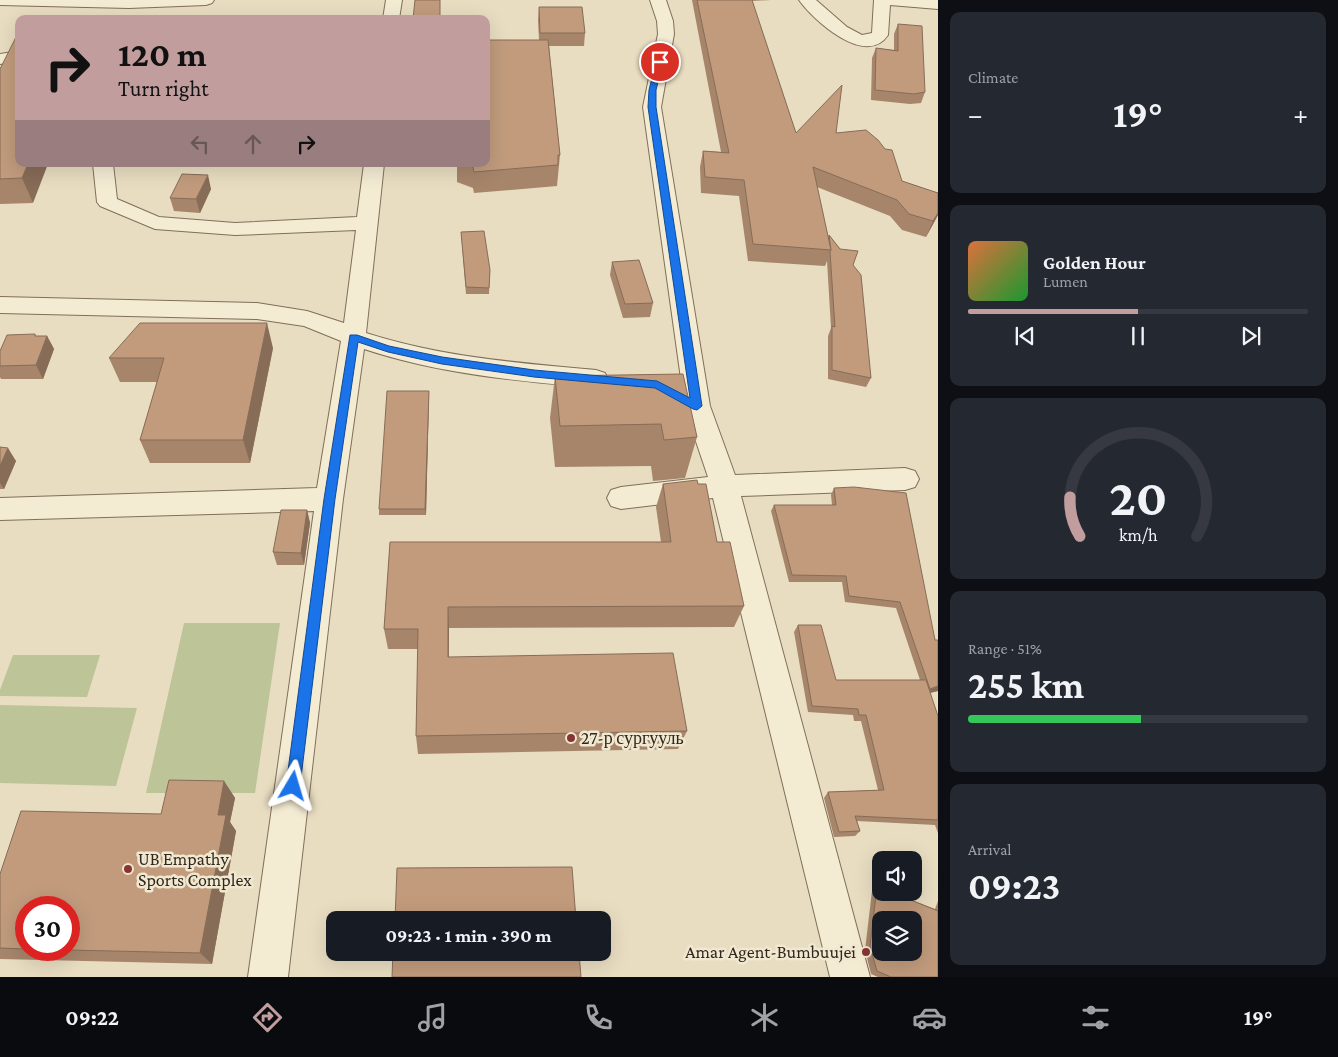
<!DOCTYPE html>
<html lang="en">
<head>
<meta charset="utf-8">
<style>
	:root { --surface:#171b24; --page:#242831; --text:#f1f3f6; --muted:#9ea1a6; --line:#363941; --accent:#c19d9e }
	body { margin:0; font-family:"Crimson Pro",serif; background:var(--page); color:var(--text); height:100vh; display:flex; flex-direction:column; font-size:19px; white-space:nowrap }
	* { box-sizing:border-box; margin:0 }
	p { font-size:16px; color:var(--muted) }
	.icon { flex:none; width:28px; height:28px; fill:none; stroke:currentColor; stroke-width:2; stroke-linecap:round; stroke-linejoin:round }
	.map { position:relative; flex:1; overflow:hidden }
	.side { display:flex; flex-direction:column; gap:12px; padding:12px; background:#0d0f14; width:400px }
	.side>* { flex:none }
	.top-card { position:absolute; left:15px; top:15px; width:475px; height:152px; border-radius:10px; box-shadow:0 5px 20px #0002; background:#c19d9e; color:#111; overflow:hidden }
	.buttons { position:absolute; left:872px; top:851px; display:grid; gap:10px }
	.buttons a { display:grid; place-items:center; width:50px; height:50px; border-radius:10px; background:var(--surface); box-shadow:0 5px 20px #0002; font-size:25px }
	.speed { position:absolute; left:15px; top:896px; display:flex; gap:10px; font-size:25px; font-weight:700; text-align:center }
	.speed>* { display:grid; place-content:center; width:65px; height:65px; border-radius:50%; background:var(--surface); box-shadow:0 5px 20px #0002; line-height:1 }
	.speed .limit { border:8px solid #d22; background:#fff; color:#111 }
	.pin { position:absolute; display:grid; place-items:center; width:42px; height:42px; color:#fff; margin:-21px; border:2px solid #fff; border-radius:50%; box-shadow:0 1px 5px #0007 }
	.me { position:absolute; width:55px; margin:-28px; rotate:7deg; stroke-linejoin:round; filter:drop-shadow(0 0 4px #0008) }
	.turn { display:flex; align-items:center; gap:18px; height:105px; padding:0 20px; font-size:22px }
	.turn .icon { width:65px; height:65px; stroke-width:2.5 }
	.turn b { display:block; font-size:35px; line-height:42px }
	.lanes { display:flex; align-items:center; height:48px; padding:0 20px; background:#0003; justify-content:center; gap:25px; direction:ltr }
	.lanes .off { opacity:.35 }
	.big { font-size:38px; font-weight:700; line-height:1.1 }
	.side .widget { flex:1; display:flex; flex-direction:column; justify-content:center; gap:8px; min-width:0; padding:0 18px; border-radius:10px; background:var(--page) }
	.side .dial { align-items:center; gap:0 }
	.dial svg { height:130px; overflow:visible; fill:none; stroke:var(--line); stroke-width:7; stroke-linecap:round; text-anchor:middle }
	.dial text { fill:var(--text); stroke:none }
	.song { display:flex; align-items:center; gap:15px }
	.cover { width:60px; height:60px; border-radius:8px; background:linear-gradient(135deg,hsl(20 70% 55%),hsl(130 70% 35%)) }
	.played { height:5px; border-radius:2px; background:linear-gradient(90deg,var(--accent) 50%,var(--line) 50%) }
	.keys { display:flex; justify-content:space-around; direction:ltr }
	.heat { display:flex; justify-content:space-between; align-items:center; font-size:28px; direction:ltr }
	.charge { height:8px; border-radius:4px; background:linear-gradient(90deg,#34c759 51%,var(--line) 0) }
	.trip { position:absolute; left:326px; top:911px; width:285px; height:50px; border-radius:10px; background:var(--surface); box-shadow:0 5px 20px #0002; font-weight:700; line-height:50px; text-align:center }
	.tab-bar { display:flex; height:80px; justify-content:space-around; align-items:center; background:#090b0e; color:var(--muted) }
	.tab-bar .icon { width:35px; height:35px }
	.tab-bar .selected { color:var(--accent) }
	.tab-bar b { font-size:22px; color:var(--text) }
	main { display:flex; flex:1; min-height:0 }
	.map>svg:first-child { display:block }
	.green { fill:#bdc497 }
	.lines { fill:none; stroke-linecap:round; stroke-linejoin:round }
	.minor-casing { stroke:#7f6f5b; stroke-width:2 }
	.minor { fill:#f4ebd3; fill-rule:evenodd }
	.wall { fill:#a6856b; fill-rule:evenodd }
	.shaded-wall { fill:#876c57 }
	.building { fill:#c19b7c; stroke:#876c57; fill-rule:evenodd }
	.route { fill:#1a73e8; stroke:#114b97 }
	.poi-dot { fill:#873432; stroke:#f0e8d0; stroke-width:2 }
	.labels { text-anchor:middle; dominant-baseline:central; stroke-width:5; stroke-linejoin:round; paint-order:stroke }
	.near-poi-label { font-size:18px; fill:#31271d; stroke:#f0e8d0; text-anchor:start }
</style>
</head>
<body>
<main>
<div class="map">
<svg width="938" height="977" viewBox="0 0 938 977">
	<rect width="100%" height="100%" fill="#e8ddc1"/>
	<!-- green -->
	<g class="green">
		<polygon points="184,623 280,623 255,793 146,793"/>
		<polygon points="13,655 100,655 87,697 0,696 0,690"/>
		<polygon points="0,705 137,708 116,786 0,783"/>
	</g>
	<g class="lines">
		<defs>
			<g id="minor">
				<polygon points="0,0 214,0 212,3 206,5 129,8 0,5"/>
				<polygon points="386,0 402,0 399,19 383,19"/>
				<polygon points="650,0 666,0 673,21 674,34 661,107 710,406 735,475 905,468 915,471 919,479 915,487 905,490 741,496 870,977 830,977 713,498 621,509 611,506 607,498 611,490 621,487 708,477 686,412 647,390 644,384 647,378 656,375 682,386 643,107 658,34 657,21"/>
				<path d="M799,0H816L847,27L862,35L872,33L874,0H938V9L890,5L888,35C866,68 813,20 799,0Z"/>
				<polygon points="19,51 19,61 0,64 0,54"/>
				<path d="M93,164H113L117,199L159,217L235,223L357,217L364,164H384L366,333C441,357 518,363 596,370L605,373L608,379L605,385L596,388C518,381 439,374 364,349L343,499L288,977H248L314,511L0,520V498L317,488L341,341L304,326L257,319L0,313V297L257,303L307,311L344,323L356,230L235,235L155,229L100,206L97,202Z"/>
			</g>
		</defs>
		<!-- minor casing -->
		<use href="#minor" class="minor-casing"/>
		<!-- minor -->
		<use href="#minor" class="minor"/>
	</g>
	<!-- wall -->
	<g class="wall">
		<polygon points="692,0 771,0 752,1 796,133 836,133 902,181 938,193 938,215 926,237 902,230 890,216 817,187 828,237 829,235 853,265 871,378 866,387 828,379 828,336 831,328 827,261 825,266 748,261 739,196 701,193 700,167 703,151 721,152"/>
		<polygon points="539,7 585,33 584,46 549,46 560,155 557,186 474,193 473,188 457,182 457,164 486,164 539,40 538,20"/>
		<polygon points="898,24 925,92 921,103 910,104 871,100 872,58 876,48 894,50 894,34"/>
		<polygon points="0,69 33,203 0,204"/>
		<polygon points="211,189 200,213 174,211 170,198"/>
		<polygon points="461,232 490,270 489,294 466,294"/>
		<polygon points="612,262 653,303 650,317 623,318 610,275"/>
		<polygon points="35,334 36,336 47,336 54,349 43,379 1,379 0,377 0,351"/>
		<polygon points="273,348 250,463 150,463 140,440 157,382 120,382 109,358"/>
		<polygon points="555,376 697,437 685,478 653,481 651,466 555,467 550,418"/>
		<polygon points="429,391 426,515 379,515 379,509"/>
		<polygon points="0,447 16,461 4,489 0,489"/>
		<polygon points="663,484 698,484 717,542 744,606 734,627 449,628 449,657 687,731 678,749 418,754 416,736 418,649 388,649 384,629 390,542 661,542 656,507"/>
		<polygon points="834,488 935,640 938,640 938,691 930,693 938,716 938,833 935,825 857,821 860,831 855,836 834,837 824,798 828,792 878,790 861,721 854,721 853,715 808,712 794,632 798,625 836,680 920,680 896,608 845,602 842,582 789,582 771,511 774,505 832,505 831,495"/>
		<polygon points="307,510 310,523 304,565 277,565 273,552"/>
		<path d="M224,781L235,798L230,822L236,831L212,964L0,959V874L161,814ZM26,908L69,950H26Z"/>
		<polygon points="877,887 935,909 938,901 938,977 878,977 871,974 865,950 872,891"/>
	</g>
	<!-- shaded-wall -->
	<g class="shaded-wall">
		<polygon points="28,164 48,164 33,203 22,178"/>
		<polygon points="208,175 211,189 200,213 196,199"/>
		<polygon points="938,213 938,215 926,237 933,221"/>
		<polygon points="267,323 273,348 250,463 243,440"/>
		<polygon points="47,336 54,349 43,379 36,365"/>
		<polygon points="429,391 429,398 426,515 425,509"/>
		<polygon points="8,448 16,461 4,489 0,483 0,466"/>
		<polygon points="307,510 310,523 304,565 301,553"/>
		<polygon points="448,607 449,628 448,677"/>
		<polygon points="938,686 938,691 925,694 930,689"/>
		<polygon points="224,781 235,798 230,822 236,831 212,964 200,953 218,815"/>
	</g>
	<!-- building -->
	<g class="building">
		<polygon points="415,0 440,0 440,19 413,19"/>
		<polygon points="697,0 752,0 796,133 842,85 836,133 866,130 878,140 885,149 892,150 902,181 938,193 938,213 933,221 909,214 897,200 813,167 831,250 753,244 744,180 705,177 703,151 729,153"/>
		<polygon points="539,7 582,7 585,33 540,33"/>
		<polygon points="898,24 922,26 925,92 914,94 875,90 876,48 898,51"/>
		<polygon points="16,37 19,37 19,164 28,164 22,178 0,179 0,69"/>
		<polygon points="486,40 548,40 560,155 558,155 558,165 474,172 473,167 464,164 486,164"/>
		<polygon points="182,174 208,175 196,199 170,198"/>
		<polygon points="484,231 490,270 489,288 466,287 461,232"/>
		<polygon points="829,235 840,249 858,251 853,265 861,275 871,378 832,370 832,326 835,327 830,252 831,250"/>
		<polygon points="639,260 653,303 625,304 612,262"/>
		<polygon points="140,323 267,323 243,440 140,440 164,358 109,358"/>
		<polygon points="35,334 35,336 47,336 36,365 0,366 0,351 7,335"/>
		<polygon points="683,374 697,437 664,440 661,424 560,426 555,376"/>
		<polygon points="387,391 429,391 425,509 379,509"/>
		<polygon points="0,447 8,448 0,466"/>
		<polygon points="697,480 698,484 706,484 717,542 730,542 744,606 448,607 448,657 673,653 687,731 416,736 418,629 384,629 390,542 671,542 663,484"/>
		<polygon points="854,487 906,493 935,640 938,640 938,686 930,689 900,602 849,596 846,576 792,575 774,505 836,505 834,488"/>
		<polygon points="281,510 307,510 301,553 273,552"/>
		<polygon points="798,625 821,625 836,680 926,680 938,716 938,820 855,816 860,831 839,832 828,792 884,790 866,715 859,715 858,709 812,706"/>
		<polygon points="169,780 224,781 218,815 226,815 200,953 69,950 69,908 26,908 26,949 0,948 0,874 21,811 161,814"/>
		<polygon points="572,867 576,920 395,920 397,868"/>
		<path d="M877,887L881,889V892H891L938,911V977H891L877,971L870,946ZM881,920H914V952H881Z"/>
		<polygon points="393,952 579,952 581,977 392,977"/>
	</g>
	<!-- route -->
	<polygon class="route" points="660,60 663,62 656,90 656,107 702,406 697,410 693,409 655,388 534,377 442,364 388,352 358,342 335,499 300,786 298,791 293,793 288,791 286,786 324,499 350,335 357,335 389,346 442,357 534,370 657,381 690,398 648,107 649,90 656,62"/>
	<!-- markers -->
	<g class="poi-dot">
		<circle cx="571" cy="738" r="5"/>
		<circle cx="128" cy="869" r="5"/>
		<circle cx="866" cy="952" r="5"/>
	</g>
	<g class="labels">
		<!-- near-poi labels -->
		<g class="near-poi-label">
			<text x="581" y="738">27-р сургууль</text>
			<text x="138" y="859">UB Empathy<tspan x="138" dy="21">Sports Complex</tspan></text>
			<text x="856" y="952" text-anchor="end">Amar Agent-Bumbuujei</text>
		</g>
	</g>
</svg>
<div class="buttons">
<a><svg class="icon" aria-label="sound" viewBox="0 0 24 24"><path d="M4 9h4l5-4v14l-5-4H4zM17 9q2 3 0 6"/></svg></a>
<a><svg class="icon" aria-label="layers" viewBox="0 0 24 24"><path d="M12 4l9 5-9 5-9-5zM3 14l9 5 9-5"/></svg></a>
</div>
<div class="speed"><div class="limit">30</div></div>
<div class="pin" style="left:660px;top:62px;background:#d93025"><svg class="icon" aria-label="arrive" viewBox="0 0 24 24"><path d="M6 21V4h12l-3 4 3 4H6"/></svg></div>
<svg class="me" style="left:293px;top:786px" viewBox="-20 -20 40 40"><path d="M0-17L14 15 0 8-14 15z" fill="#1a73e8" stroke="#fff" stroke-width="4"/></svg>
<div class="trip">09:23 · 1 min · 390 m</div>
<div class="top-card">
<div class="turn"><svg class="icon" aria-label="right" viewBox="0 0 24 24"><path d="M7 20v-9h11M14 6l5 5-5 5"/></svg><div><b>120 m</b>Turn right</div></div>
<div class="lanes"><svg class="icon off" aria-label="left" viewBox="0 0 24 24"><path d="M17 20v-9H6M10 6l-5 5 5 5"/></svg><svg class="icon off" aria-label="ahead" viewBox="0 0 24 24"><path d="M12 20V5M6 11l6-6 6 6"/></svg><svg class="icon" aria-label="right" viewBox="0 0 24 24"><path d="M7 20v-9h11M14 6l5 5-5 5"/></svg></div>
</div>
</div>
<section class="side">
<div class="widget"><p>Climate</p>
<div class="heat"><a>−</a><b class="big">19°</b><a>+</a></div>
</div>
<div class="widget">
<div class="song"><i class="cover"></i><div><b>Golden Hour</b><p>Lumen</p></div></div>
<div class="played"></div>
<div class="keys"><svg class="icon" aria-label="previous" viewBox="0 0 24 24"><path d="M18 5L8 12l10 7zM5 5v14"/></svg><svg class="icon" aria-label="pause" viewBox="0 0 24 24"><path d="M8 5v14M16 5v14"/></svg><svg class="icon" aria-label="next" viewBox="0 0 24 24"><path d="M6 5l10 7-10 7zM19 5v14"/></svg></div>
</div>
<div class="widget dial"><svg viewBox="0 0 100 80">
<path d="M14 69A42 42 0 1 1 86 69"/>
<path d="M14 69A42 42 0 0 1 8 45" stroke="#c19d9e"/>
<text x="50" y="56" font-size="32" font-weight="700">20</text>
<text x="50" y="72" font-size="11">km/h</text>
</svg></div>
<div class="widget"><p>Range · 51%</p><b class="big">255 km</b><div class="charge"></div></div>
<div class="widget"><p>Arrival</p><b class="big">09:23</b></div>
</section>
</main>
<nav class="tab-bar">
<b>09:22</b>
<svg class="icon selected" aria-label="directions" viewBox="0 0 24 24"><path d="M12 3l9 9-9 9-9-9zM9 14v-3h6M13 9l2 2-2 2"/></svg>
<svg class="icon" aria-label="music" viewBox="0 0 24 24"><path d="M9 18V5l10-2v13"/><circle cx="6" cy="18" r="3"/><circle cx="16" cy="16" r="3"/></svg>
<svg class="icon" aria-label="phone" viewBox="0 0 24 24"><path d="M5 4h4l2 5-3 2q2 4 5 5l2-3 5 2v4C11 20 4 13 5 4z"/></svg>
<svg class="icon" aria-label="climate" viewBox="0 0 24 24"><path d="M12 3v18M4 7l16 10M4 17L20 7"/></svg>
<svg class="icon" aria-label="car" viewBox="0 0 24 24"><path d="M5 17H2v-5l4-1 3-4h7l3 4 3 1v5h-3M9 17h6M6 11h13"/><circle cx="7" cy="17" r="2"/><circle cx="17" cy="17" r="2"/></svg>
<svg class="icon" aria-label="filters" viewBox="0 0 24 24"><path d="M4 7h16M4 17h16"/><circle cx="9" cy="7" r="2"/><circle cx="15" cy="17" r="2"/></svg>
<b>19°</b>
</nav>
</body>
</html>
